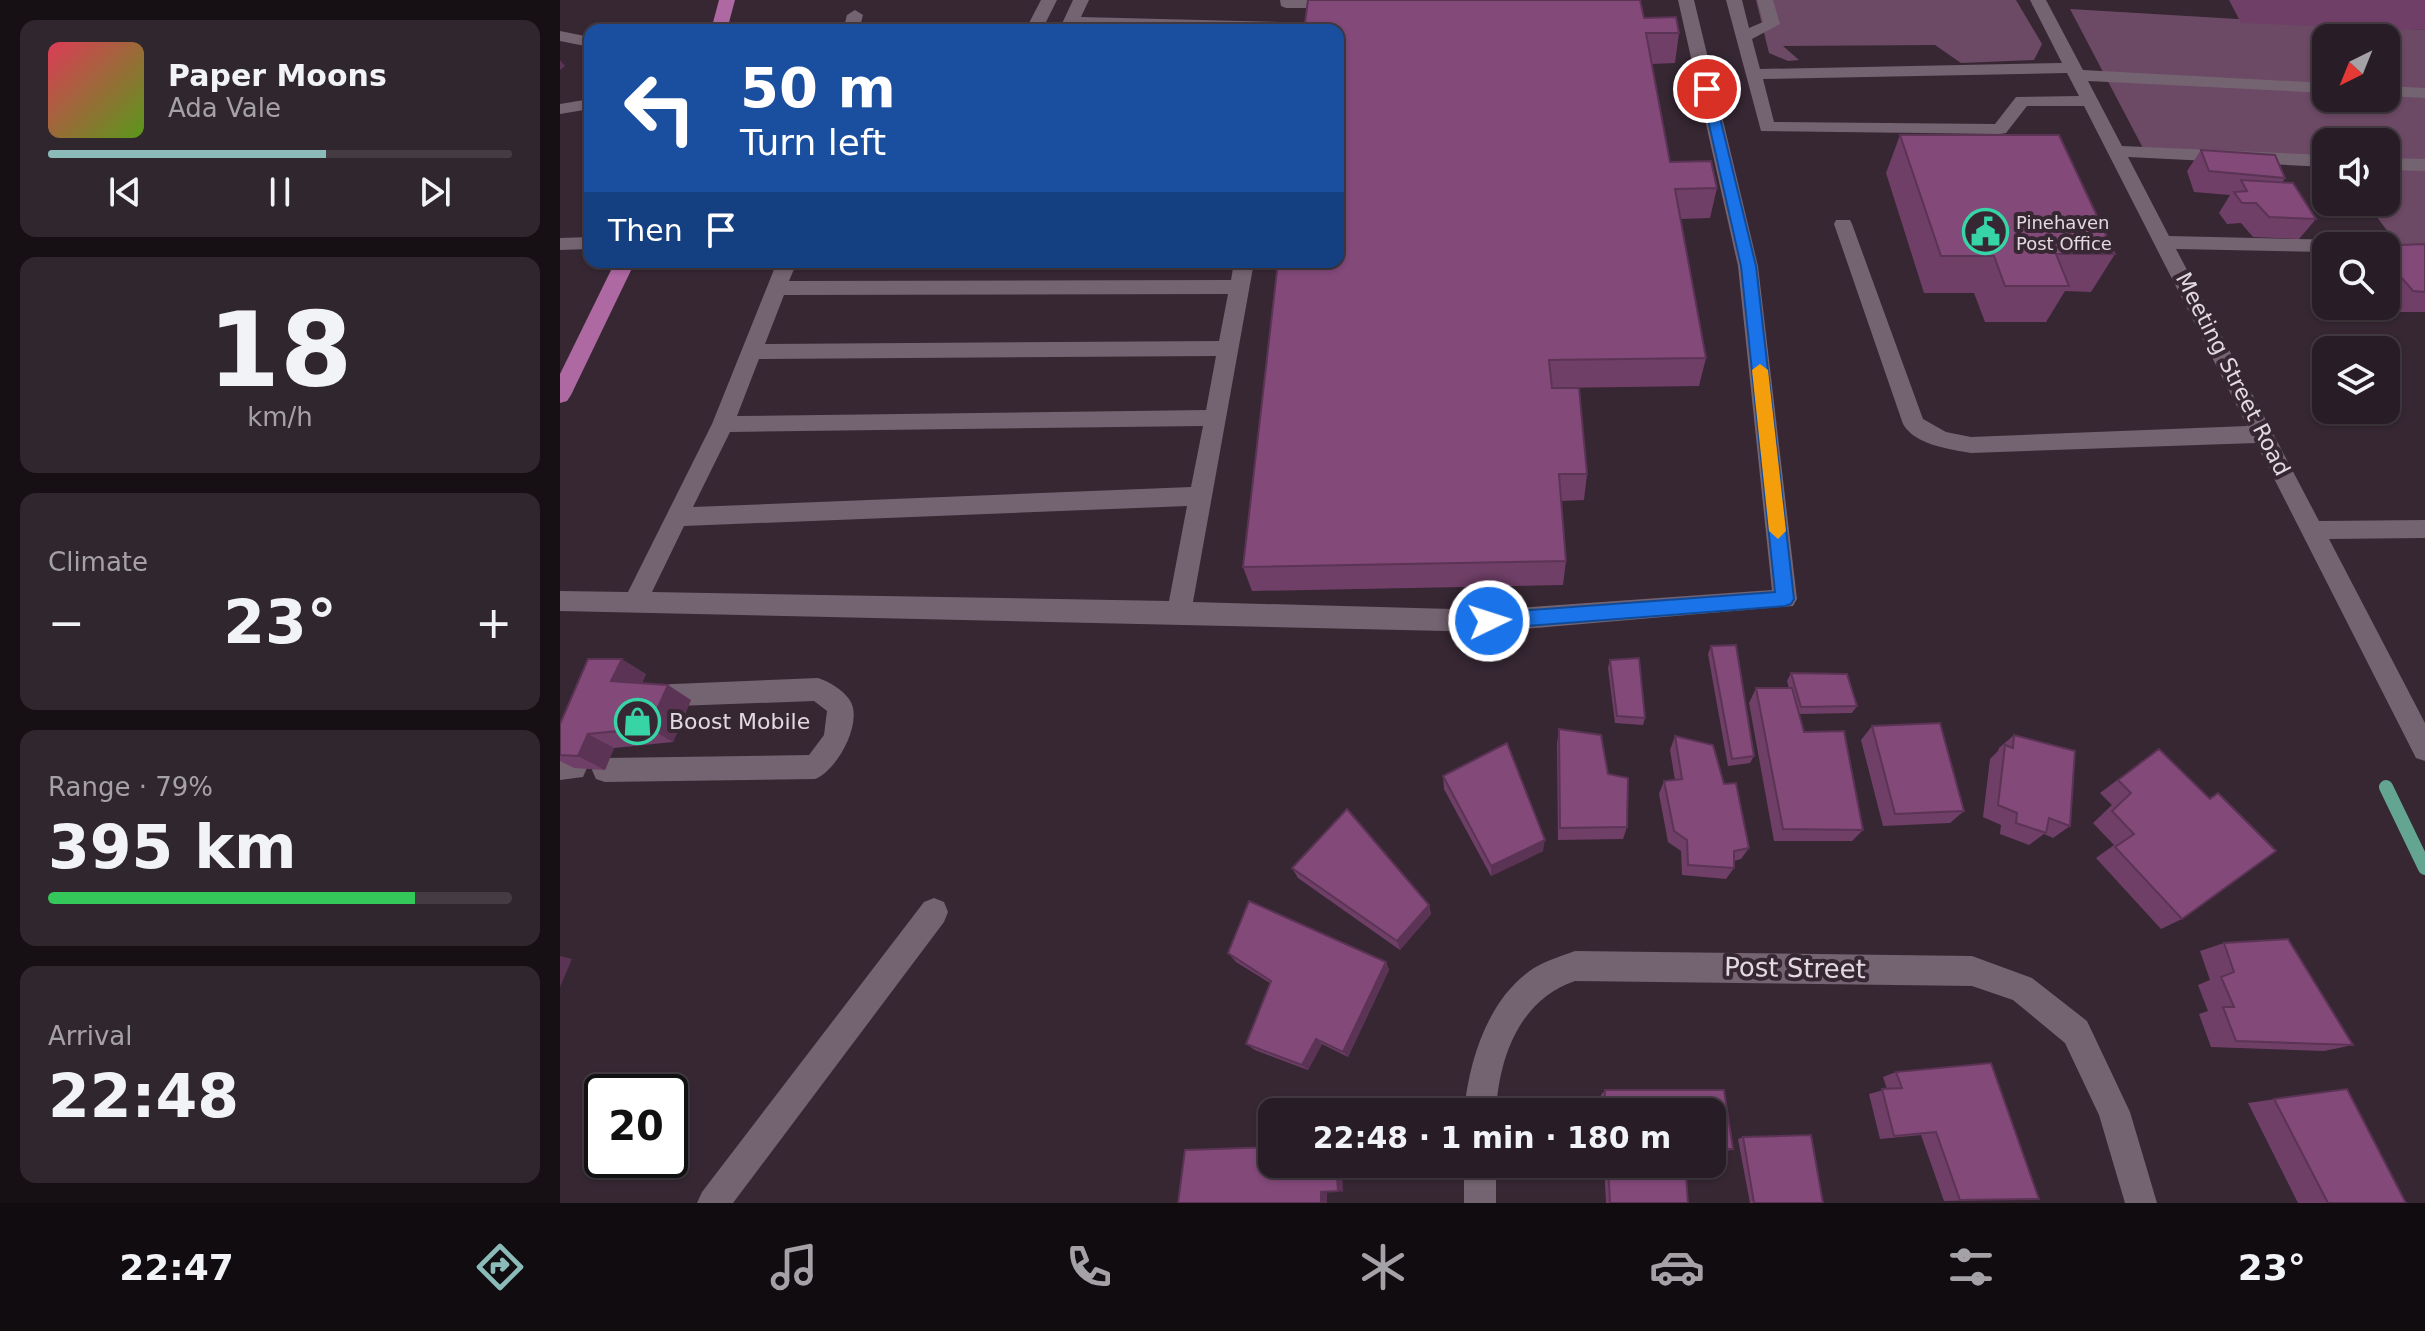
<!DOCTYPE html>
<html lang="en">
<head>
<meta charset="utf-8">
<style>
	:root { --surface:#281d26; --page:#30262e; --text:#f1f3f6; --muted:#a5a2a7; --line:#443b43; --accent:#8bbbb9 }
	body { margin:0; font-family:"DejaVu Sans",sans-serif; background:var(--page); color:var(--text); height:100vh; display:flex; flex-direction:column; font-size:30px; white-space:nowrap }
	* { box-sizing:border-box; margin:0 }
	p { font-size:26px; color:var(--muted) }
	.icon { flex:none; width:44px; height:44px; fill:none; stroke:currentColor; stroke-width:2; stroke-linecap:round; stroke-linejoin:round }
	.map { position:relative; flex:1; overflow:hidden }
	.drawer { display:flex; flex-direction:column; gap:20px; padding:20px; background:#161015; width:560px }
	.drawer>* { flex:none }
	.top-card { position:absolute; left:24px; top:24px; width:760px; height:244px; border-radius:16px; box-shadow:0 2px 6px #0004,0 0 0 2px var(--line); background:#1a4fa0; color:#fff; overflow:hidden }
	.needle { width:52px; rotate:223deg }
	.controls { position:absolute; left:1752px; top:24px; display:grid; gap:16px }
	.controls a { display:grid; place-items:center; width:88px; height:88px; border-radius:16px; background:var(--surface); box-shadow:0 2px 6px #0004,0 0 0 2px var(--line); font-size:40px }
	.speed { position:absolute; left:24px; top:1074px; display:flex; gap:16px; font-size:40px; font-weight:700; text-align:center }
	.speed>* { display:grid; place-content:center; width:104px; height:104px; border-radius:50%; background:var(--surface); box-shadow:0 2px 6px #0004,0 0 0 2px var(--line); line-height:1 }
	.speed .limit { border:4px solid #111; border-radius:12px; background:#fff; color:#111 }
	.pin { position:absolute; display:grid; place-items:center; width:68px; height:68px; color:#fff; margin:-34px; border:4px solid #fff; border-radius:50%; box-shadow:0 2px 8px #0007 }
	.me { position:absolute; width:88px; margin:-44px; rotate:86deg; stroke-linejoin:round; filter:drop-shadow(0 0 6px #0008) }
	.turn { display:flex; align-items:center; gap:28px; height:168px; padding:0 24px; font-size:36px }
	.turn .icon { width:104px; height:104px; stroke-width:2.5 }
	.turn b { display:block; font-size:56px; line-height:68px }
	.then { display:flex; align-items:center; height:76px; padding:0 24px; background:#0003; gap:16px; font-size:30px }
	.big { font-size:60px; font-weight:600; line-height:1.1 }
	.drawer .card { flex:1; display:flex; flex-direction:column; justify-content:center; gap:12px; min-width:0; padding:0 28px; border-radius:16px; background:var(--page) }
	.drawer .dial { align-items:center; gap:0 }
	.dial b { font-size:104px; line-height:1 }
	.song { display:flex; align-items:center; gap:24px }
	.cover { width:96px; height:96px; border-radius:12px; background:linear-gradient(135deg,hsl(350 70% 55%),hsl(90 70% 35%)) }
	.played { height:8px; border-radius:4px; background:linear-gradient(90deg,var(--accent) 60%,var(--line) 60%) }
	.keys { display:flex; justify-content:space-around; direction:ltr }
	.heat { display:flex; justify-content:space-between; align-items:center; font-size:44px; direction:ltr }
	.charge { height:12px; border-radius:6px; background:linear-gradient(90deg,#34c759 79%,var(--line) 0) }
	.trip { position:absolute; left:698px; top:1098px; width:468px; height:80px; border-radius:16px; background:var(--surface); box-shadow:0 2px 6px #0004,0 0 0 2px var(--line); font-weight:600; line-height:80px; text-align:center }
	.dock { display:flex; height:128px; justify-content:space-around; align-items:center; background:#100c0f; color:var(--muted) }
	.dock .icon { width:56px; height:56px }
	.dock .active { color:var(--accent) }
	.dock b { font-size:36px; color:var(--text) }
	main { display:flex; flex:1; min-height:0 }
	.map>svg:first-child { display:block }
	.green { fill:#6c4965; fill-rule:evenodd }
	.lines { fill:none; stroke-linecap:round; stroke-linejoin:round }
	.stream { stroke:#64a592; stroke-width:14 }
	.minor { fill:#746370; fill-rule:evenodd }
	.major { fill:#ae68a2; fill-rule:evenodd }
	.wall { fill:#703f68 }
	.shaded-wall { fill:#5b3355 }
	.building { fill:#824979; stroke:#5b3355; stroke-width:2 }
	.route { fill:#1a73e8; stroke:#114b97; stroke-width:2 }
	.slow { fill:#f59e0b }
	.labels { text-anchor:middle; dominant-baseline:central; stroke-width:8; stroke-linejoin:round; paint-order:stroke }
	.far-poi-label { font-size:18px; fill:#e3d9e0; stroke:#362733; text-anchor:start }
	.street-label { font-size:22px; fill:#e3d9e0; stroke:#362733 }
	.poi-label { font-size:22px; fill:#e3d9e0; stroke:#362733; text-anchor:start }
	.near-street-label { font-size:26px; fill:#e3d9e0; stroke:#362733 }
</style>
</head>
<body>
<main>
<section class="drawer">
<div class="card">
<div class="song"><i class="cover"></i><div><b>Paper Moons</b><p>Ada Vale</p></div></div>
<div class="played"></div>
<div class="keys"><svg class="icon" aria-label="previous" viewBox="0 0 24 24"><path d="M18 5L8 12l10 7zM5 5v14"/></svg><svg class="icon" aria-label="pause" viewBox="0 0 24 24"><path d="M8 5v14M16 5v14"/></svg><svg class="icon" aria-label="next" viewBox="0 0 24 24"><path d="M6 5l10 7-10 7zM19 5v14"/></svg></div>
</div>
<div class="card dial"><b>18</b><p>km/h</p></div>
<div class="card"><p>Climate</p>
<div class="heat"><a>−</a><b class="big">23°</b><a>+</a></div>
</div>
<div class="card"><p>Range · 79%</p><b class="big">395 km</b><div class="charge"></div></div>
<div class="card"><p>Arrival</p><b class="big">22:48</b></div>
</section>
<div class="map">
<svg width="1865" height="1203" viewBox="0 0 1865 1203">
	<rect width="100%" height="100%" fill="#362733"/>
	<!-- green -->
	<g class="green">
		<polygon points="1196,0 1456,0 1482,44 1474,60 1401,63 1375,45 1223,46 1239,60 1228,61 1209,53"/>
		<path d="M1510,9L1865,30V248L1839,247L1806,202H1826V142H1766V161L1585,152ZM1766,38H1826V98H1766Z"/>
	</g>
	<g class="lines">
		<!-- stream -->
		<polyline class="stream" points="1826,787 1865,868"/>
		<!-- minor -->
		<g class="minor">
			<polygon points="481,0 497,0 482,30 366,30 374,25 469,23"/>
			<polygon points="513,0 529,0 521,17 721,22 729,27 727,30 516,27 515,30 499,30"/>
			<polygon points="720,0 786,0 788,3 780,8 726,8 721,6"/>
			<path d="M1118,0H1134L1198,266L1237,599L1233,606L929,632L0,611V591L68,592L152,424L217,262H237L229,281L671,280L674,262H694L633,602L929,610L1212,590L1178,266ZM668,294L659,341L205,344L224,295ZM656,356L646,410L177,416L199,359ZM643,426L631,487L133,507L170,432ZM627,506L609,601L92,592L124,526Z"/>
			<path d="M1166,0H1182L1189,28L1203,22L1197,0H1213L1220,24L1192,39L1200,69L1502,63L1470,0H1486L1523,70L1766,83V93L1528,81L1562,146L1766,155V167L1568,157L1609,236L1787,240L1796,246H1766V252L1616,249L1759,521L1865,520V538L1769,539L1865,723V761L1856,758L1696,443L1411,453C1389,449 1355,445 1343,424L1274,224L1276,220H1290L1292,224L1363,419L1386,432L1411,437L1687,426L1524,106H1467L1446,133L1440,134L1201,131ZM1507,73L1519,96L1456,97L1435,124L1214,122L1203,79Z"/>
			<polygon points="295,10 303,15 299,30 283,30 287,15"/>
			<polygon points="0,31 30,37 30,47 0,41"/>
			<polygon points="1826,86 1865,88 1865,98 1826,96"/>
			<polygon points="30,99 30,109 0,114 0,104"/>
			<polygon points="1826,158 1865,159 1865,171 1826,170"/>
			<polygon points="30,237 30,249 0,250 0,238"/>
			<path d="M258,678C268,681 283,690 289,699C305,720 277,771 255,779L45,782L36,779L32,770L36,761L45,758L249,755L264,735L267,711L254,701L90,707L81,704L77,696L81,688L90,685Z"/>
			<polygon points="0,756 23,759 27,768 23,777 0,780"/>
			<polygon points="374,898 384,902 388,912 384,922 173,1203 137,1203 142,1192 364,902"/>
			<path d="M1015,951L1412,956L1472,978L1527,1021L1570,1112L1597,1203H1565L1539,1115L1505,1043L1453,1000L1412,986L1015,981C959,1000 939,1058 936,1112H904C909,1060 928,998 974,968C986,961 1001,956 1015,951Z"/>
			<rect x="904" y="1164" width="32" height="39"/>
		</g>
		<!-- major -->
		<g class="major">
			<polygon points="159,0 175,0 167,30 151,30"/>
			<polygon points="55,262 75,262 11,395 7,401 0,403 0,374"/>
		</g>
	</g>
	<!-- wall -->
	<g class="wall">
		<polygon points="1669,0 1865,0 1865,30 1681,23"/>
		<polygon points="1084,18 1119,33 1115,63 1091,64 1110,162 1157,188 1150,218 1121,219 1146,358 1139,386 992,388 1027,474 1024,500 1001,501 1006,561 1003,585 692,591 683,567"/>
		<polygon points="1340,135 1555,254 1531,292 1505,291 1486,322 1425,322 1414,293 1364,293 1326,173"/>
		<polygon points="1641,150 1725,178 1722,183 1756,219 1739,239 1693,237 1681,223 1667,224 1659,213 1670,195 1634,192 1627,171"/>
		<polygon points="1865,244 1865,312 1833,312 1826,304 1826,246"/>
		<polygon points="1151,646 1194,756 1190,763 1168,766 1148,654"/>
		<polygon points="1050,660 1085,718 1083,725 1055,723 1048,668"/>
		<polygon points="1231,673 1297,706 1292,713 1239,714 1244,732 1303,830 1292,841 1214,841 1189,703 1196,688 1229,688 1227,681"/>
		<polygon points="86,674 82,683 131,700 113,742 54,748 45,770 14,768 0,761 0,724"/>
		<polygon points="1312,726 1404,811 1390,823 1323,826 1301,740"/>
		<polygon points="999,729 1048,774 1067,827 1063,839 998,840 997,743"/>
		<polygon points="1454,735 1510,826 1493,838 1484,834 1469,845 1440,834 1441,825 1423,817 1430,759 1438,751 1439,748"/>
		<polygon points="1115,736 1164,784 1189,848 1181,859 1174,861 1174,868 1166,879 1122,875 1121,851 1108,842 1099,794 1104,781 1115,780 1110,750"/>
		<polygon points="1599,749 1649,798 1658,793 1622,919 1601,929 1536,858 1554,845 1533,823 1552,805 1540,793"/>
		<polygon points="883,776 983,851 931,876 884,789"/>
		<polygon points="732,868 869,905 871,914 840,950 738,878"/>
		<polygon points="1664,943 1793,1045 1764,1051 1651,1047 1639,1014 1648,1011 1638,985 1650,980 1640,951"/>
		<polygon points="668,953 826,962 829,970 788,1057 762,1044 748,1070 695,1050 686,1044 710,983 676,962"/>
		<polygon points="1336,1072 1479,1199 1384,1201 1361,1135 1320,1139 1309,1094 1327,1089 1323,1077"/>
		<polygon points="1787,1089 1846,1203 1738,1203 1688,1103"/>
		<polygon points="1045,1090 1164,1090 1173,1149 1165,1152 1152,1151 1152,1112 1041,1112 1041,1095"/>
		<polygon points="1183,1137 1263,1203 1190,1203 1178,1139"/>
		<polygon points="1044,1164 1125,1164 1128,1203 1046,1203"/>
	</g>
	<!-- shaded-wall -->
	<g class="shaded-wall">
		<polygon points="0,60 5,66 0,70"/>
		<polygon points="62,659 86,674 76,696 51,681"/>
		<polygon points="108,685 131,700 113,742 89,728"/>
		<polygon points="28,734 54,748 45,770 18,756"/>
		<polygon points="985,840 983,851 931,876 931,866"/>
		<polygon points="869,905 871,914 840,950 837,941"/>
		<polygon points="0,956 12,959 0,987"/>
		<polygon points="826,962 829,970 788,1057 783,1052"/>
		<polygon points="756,1039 762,1044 748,1070 742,1065"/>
		<polygon points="776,1164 782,1164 783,1192 778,1191"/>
		<polygon points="761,1192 767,1193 767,1203 761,1203"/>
	</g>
	<!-- building -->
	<g class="building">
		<polygon points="748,0 1080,0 1084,18 1116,17 1119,33 1086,33 1110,162 1151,161 1157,188 1115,189 1146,358 989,360 992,388 1019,388 1027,474 999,474 1006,561 683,567 718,262 778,262 778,30 744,30"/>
		<polygon points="1340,135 1499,135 1555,254 1496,254 1509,286 1445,286 1434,256 1381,256"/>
		<polygon points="1641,150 1715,155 1725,178 1649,171"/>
		<polygon points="1681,180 1733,183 1756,219 1709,217 1696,203 1682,203 1674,192 1687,191"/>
		<polygon points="1865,244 1865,292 1853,291 1842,278 1830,278 1826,272 1826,246 1817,246"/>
		<polygon points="1176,645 1194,756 1172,759 1151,646"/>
		<polygon points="1079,658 1085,718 1057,716 1050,660"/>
		<polygon points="28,659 62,659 51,681 108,685 89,728 28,734 18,756 0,755 0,724"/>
		<polygon points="1231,673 1287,674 1297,706 1241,707"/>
		<polygon points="1196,688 1232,688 1244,732 1284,731 1303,830 1223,829"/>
		<polygon points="1380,723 1404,811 1335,814 1312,726"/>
		<polygon points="999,729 1041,735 1048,774 1068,778 1067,827 1000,828"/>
		<polygon points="1454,735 1515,751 1510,826 1489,818 1486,833 1456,823 1457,813 1438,805 1445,745 1453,748"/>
		<polygon points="1115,736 1153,745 1164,784 1176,783 1189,848 1174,851 1174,868 1128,865 1127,840 1114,831 1104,781 1122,779"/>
		<polygon points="947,743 985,840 931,866 883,776"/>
		<polygon points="1599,749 1650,799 1658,793 1716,851 1622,919 1555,847 1574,834 1552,811 1571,793 1558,780"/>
		<polygon points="787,809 869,905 837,941 732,868"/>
		<polygon points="689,901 826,962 783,1052 756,1039 742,1065 686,1044 711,981 668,953"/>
		<polygon points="1728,939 1793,1045 1676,1041 1663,1007 1674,1007 1661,977 1674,972 1664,943"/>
		<polygon points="1431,1063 1479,1199 1400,1200 1376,1132 1334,1136 1322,1089 1342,1088 1336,1072"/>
		<polygon points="1787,1089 1846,1203 1768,1203 1714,1099"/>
		<polygon points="1045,1090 1164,1090 1173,1149 1152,1149 1152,1112 1044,1112"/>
		<polygon points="1251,1135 1263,1203 1194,1203 1183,1137"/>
		<polygon points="712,1147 712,1164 776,1164 778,1191 761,1192 761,1203 618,1203 625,1150"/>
		<polygon points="1048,1164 1125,1164 1128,1203 1050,1203"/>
	</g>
	<!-- route -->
	<polygon class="route" points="1147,85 1153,89 1196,266 1234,599 1231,604 1225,606 929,629 923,627 920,621 923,615 929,613 1215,592 1181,266 1141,89"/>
	<!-- slow -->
	<polygon class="slow" points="1200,364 1208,370 1226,531 1218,539 1209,531 1192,370"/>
	<!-- icons -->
	<defs>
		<symbol id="civic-ring" viewBox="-11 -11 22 22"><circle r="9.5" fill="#362733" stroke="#37d4a6" stroke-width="1.5"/><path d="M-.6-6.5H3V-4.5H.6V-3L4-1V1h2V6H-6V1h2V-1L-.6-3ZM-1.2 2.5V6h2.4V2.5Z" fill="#37d4a6"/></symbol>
		<symbol id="shop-ring" viewBox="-11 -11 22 22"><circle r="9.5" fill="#362733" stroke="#37d4a6" stroke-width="1.5"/><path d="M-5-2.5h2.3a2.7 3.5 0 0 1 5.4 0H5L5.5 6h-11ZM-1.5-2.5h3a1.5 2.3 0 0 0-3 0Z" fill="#37d4a6"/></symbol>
	</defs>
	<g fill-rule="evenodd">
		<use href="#civic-ring" x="1400" y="206" width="51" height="51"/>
		<use href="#shop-ring" x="52" y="696" width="51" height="51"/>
	</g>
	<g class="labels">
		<!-- far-poi labels -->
		<g class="far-poi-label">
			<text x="1456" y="222">Pinehaven<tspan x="1456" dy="21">Post Office</tspan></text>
		</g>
		<!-- street labels -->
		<g class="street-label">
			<text transform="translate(1673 374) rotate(63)">Meeting Street Road</text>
		</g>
		<!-- poi labels -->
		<g class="poi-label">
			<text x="109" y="721">Boost Mobile</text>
		</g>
		<!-- near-street labels -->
		<g class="near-street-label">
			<text transform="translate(1235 968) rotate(1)">Post Street</text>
		</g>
	</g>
</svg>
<div class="controls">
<a><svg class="needle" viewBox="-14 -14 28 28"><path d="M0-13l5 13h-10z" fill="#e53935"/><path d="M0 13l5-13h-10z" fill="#a5a2a7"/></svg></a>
<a><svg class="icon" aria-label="sound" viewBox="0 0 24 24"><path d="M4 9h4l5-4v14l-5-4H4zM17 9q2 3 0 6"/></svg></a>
<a><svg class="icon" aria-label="search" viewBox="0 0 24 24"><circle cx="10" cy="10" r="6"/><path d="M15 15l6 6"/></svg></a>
<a><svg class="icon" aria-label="layers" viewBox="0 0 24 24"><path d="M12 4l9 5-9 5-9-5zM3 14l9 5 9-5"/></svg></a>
</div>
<div class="speed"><div class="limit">20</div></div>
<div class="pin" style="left:1147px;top:89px;background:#d93025"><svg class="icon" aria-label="arrive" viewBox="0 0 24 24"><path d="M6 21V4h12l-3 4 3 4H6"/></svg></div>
<svg class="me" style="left:929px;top:621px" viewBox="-20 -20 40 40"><circle r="17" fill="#1a73e8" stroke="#fff" stroke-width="3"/><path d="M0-11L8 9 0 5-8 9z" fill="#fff"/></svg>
<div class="trip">22:48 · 1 min · 180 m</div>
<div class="top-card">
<div class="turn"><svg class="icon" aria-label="left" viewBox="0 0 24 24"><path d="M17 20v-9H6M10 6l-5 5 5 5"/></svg><div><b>50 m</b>Turn left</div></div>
<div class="then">Then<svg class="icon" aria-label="arrive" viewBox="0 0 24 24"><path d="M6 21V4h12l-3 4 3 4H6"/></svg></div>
</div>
</div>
</main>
<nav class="dock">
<b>22:47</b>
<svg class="icon active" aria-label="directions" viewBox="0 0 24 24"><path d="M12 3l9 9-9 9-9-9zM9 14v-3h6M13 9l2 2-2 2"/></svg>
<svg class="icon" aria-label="music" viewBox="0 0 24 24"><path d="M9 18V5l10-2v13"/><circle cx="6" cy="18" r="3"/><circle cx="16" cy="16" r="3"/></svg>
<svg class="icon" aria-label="phone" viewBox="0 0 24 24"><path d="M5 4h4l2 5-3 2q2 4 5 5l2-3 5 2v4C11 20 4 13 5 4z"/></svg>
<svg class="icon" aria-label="climate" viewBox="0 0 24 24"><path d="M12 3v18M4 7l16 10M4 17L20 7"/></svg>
<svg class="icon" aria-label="car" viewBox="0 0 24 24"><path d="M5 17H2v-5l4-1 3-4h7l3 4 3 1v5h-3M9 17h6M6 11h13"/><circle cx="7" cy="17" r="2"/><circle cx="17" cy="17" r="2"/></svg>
<svg class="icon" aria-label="filters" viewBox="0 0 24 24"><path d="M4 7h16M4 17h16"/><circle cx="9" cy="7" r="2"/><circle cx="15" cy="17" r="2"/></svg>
<b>23°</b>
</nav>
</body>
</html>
